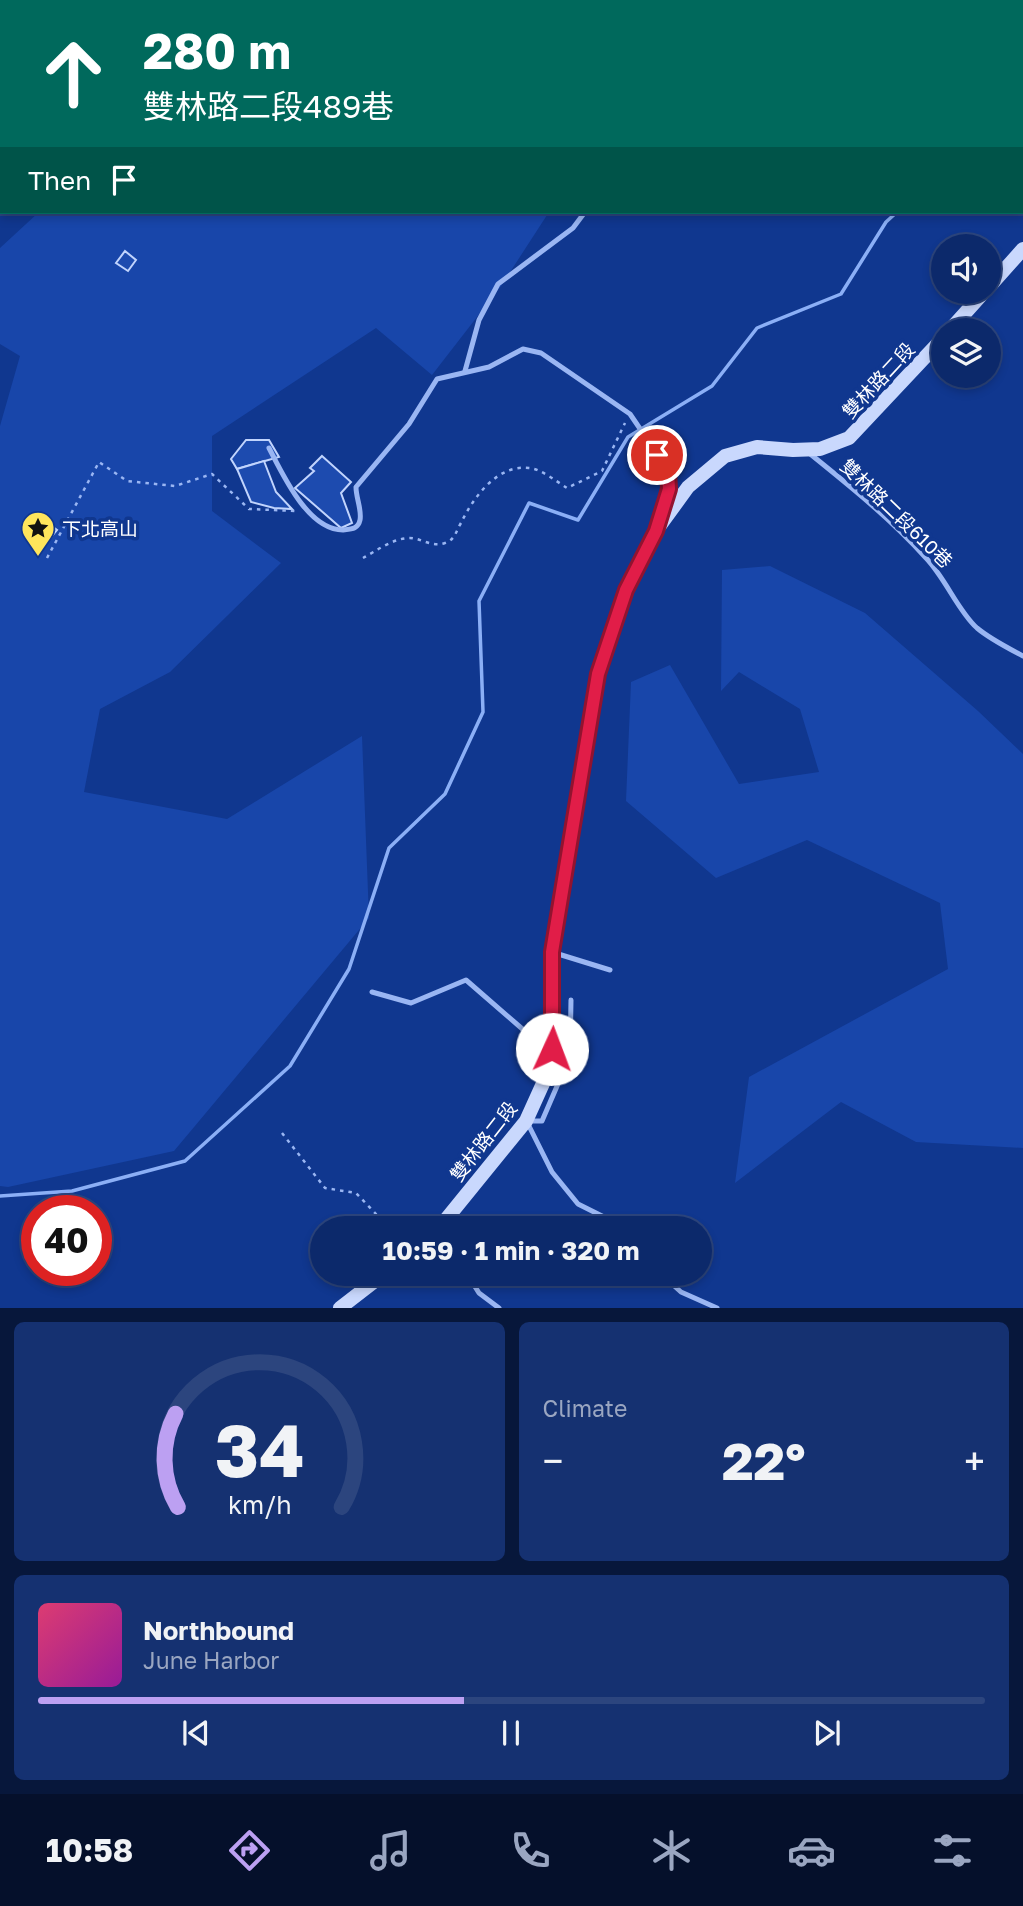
<!DOCTYPE html>
<html lang="en">
<head>
<meta charset="utf-8">
<style>
	:root { --surface:#0c296b; --page:#153171; --text:#f1f3f6; --muted:#9aa6c1; --line:#2c457e; --accent:#bca0f2 }
	body { margin:0; font-family:"Golos Text","Noto Sans TC",sans-serif; background:var(--page); color:var(--text); height:100vh; display:flex; flex-direction:column; font-size:26px; white-space:nowrap }
	* { box-sizing:border-box; margin:0 }
	p { font-size:23px; color:var(--muted) }
	.icon { flex:none; width:38px; height:38px; fill:none; stroke:currentColor; stroke-width:2; stroke-linecap:round; stroke-linejoin:round }
	.map { position:relative; height:1308px; overflow:hidden }
	.drawer { display:flex; flex-direction:column; gap:14px; padding:14px; background:#07173b; flex:1 }
	.drawer>* { flex:none }
	.hud { position:absolute; left:0px; top:0px; width:1024px; height:214px; box-shadow:0 4px 10px #0003,0 0 0 2px var(--line); background:#00695c; color:#fff; overflow:hidden }
	.buttons { position:absolute; left:931px; top:234px; display:grid; gap:14px }
	.buttons a { display:grid; place-items:center; width:70px; height:70px; border-radius:50%; background:var(--surface); box-shadow:0 4px 10px #0003,0 0 0 2px var(--line); font-size:35px }
	.speed { position:absolute; left:21px; top:1195px; display:flex; gap:14px; font-size:35px; font-weight:700; text-align:center }
	.speed>* { display:grid; place-content:center; width:91px; height:91px; border-radius:50%; background:var(--surface); box-shadow:0 4px 10px #0003,0 0 0 2px var(--line); line-height:1 }
	.speed .limit { border:10px solid #d22; background:#fff; color:#111 }
	.pin { position:absolute; display:grid; place-items:center; width:60px; height:60px; color:#fff; margin:-30px; border:4px solid #fff; border-radius:50%; box-shadow:0 2px 7px #0007 }
	.me { position:absolute; width:77px; margin:-38px; rotate:2deg; stroke-linejoin:round; filter:drop-shadow(0 0 5px #0008) }
	.turn { display:flex; align-items:center; gap:24px; height:147px; padding:0 28px; font-size:32px }
	.turn .icon { width:91px; height:91px; stroke-width:2.5 }
	.turn b { display:block; font-size:49px; line-height:60px }
	.then { display:flex; align-items:center; height:66px; padding:0 28px; background:#0003; gap:14px; font-size:26px }
	.big { font-size:52px; font-weight:700; line-height:1.1 }
	.drawer .widget { flex:1; display:flex; flex-direction:column; justify-content:center; gap:10px; min-width:0; padding:0 24px; border-radius:10px; background:var(--page) }
	.drawer .dial { align-items:center; gap:0 }
	.dial svg { height:182px; overflow:visible; fill:none; stroke:var(--line); stroke-width:7; stroke-linecap:round; text-anchor:middle }
	.dial text { fill:var(--text); stroke:none }
	.song { display:flex; align-items:center; gap:21px }
	.cover { width:84px; height:84px; border-radius:10px; background:linear-gradient(135deg,hsl(340 70% 55%),hsl(300 70% 35%)) }
	.played { height:7px; border-radius:4px; background:linear-gradient(90deg,var(--accent) 45%,var(--line) 45%) }
	.keys { display:flex; justify-content:space-around; direction:ltr }
	.heat { display:flex; justify-content:space-between; align-items:center; font-size:38px; direction:ltr }
	.drawer .tiles { flex:1; display:grid; gap:14px; grid-template-columns:1fr 1fr }
	.widget:last-child { grid-column:span 2 }
	.trip { position:absolute; left:310px; top:1216px; width:402px; height:70px; border-radius:35px; background:var(--surface); box-shadow:0 4px 10px #0003,0 0 0 2px var(--line); font-weight:700; line-height:70px; text-align:center }
	.tab-bar { display:flex; height:112px; justify-content:space-around; align-items:center; background:#05102b; color:var(--muted) }
	.tab-bar .icon { width:49px; height:49px }
	.tab-bar .current { color:var(--accent) }
	.tab-bar b { font-size:32px; color:var(--text) }
	.map>svg:first-child { display:block }
	.green { fill:#1846aa }
	.lines { fill:none; stroke-linecap:round; stroke-linejoin:round }
	.stream { stroke:#8baff6; stroke-width:3.5 }
	.building { fill:#1d4baf; stroke:#c1d4fd; stroke-width:2 }
	.path { stroke:#9ab6f3; stroke-width:2.5; stroke-dasharray:3.5 5; stroke-linecap:butt }
	.lane { stroke:#9ab6f3; stroke-width:5 }
	.secondary { stroke:#c9d8fd; stroke-width:14 }
	.route-casing { stroke:#92132f; stroke-width:18 }
	.route { stroke:#e11d48; stroke-width:12 }
	.labels { text-anchor:middle; dominant-baseline:central; stroke-width:7; stroke-linejoin:round; paint-order:stroke }
	.street-label { font-size:19px; fill:#fff; stroke:#10378f }
	.poi-label { font-size:19px; fill:#fff; stroke:#10378f; text-anchor:start }
</style>
</head>
<body>
<div class="map">
<svg width="1023" height="1308" viewBox="0 0 1023 1308">
	<rect width="100%" height="100%" fill="#10378f"/>
	<!-- green -->
	<g class="green">
		<polygon points="0,0 798,0 2,2 2,81"/>
		<polygon points="39,212 549,212 501,286 432,375 376,328 212,436 212,511 281,563 170,672 100,709 84,792 227,819 362,736 369,918 174,1151 8,1187 0,1186 0,426 20,356 0,344 0,248"/>
		<polygon points="770,566 865,613 978,711 1023,754 1023,1148 916,1142 841,1102 735,1183 749,1077 948,969 940,903 807,840 716,878 626,801 631,682 670,665 739,784 819,772 800,709 739,672 721,691 722,570"/>
	</g>
	<g class="lines">
		<!-- stream -->
		<g class="stream">
			<polyline points="1022,122 1023,121"/>
			<polyline points="0,1196 72,1191 185,1161 290,1066 349,969 389,848 445,794 483,712 479,601 529,503 578,520 628,437 712,386 757,328 841,294 886,222 897,212"/>
		</g>
	</g>
	<!-- building -->
	<g class="building">
		<polygon points="125,251 136,260 128,271 116,263"/>
		<polygon points="246,440 269,440 279,457 237,469 231,459"/>
		<polygon points="322,456 351,482 341,493 352,523 341,528 295,488 314,471 310,468"/>
		<polygon points="264,461 276,492 292,509 274,508 251,502 237,469"/>
		<polygon points="45,521 57,530 48,541 37,533"/>
	</g>
	<g class="lines">
		<!-- path -->
		<g class="path">
			<polyline points="47,558 99,462 127,481 175,486 212,474 249,509 297,511"/>
			<path d="M363,558C376,551 392,539 408,538C420,537 431,548 445,543C455,540 456,531 461,523C473,498 497,464 529,468C541,469 556,481 567,488L602,471L625,423"/>
			<polyline points="282,1133 325,1188 356,1193 376,1214 376,1228"/>
		</g>
		<!-- lane -->
		<g class="lane">
			<polyline points="823,2 824,0"/>
			<polyline points="465,371 479,320 498,284 573,228 585,212"/>
			<path d="M269,448C283,475 308,530 343,530C352,529 358,529 360,520C362,510 356,498 356,487L409,424L437,379L489,367L523,349L541,353L630,414L668,470L669,489L661,516"/>
			<path d="M809,453C850,486 891,519 926,558C946,579 958,611 977,628C990,639 1008,648 1023,656"/>
			<polyline points="555,953 610,970"/>
			<polyline points="372,992 411,1003 466,980 527,1033 549,1035"/>
			<polyline points="529,1121 542,1121 570,1056 571,1000"/>
			<polyline points="528,1124 552,1172 578,1204 626,1228"/>
			<polyline points="467,1274 479,1293 499,1308"/>
			<polyline points="661,1274 681,1292 717,1308"/>
		</g>
		<!-- secondary -->
		<g class="secondary">
			<polyline points="989,287 1023,249"/>
			<polyline points="949,331 984,292"/>
			<polyline points="439,1228 526,1121 545,1079 552,1049 552,952 598,674 626,590 656,531 688,487 725,456 757,447 793,450 820,449 849,438 943,338"/>
			<polyline points="340,1308 384,1274"/>
		</g>
	</g>
	<g class="lines">
		<defs>
			<polyline id="route" points="552,1049 552,952 598,674 626,590 656,531 669,489 668,471 657,455"/>
		</defs>
		<!-- route casing -->
		<use href="#route" class="route-casing"/>
		<!-- route -->
		<use href="#route" class="route"/>
	</g>
	<!-- icons -->
	<defs>
		<symbol id="sight-pin" viewBox="-11 -11 22 30"><path d="M0 17L-7.5 6A9.5 9.5 0 1 1 7.5 6Z" fill="#ffe55b" stroke="#10378f"/><path d="M0-6L1.8-2.2L6-1.7L2.9 1.2L3.7 5.4L0 3.3L-3.7 5.4L-2.9 1.2L-6-1.7L-1.8-2.2Z" fill="#111"/></symbol>
	</defs>
	<g fill-rule="evenodd">
		<use href="#sight-pin" x="19" y="509" width="38" height="52"/>
	</g>
	<g class="labels">
		<!-- street labels -->
		<g class="street-label">
			<text transform="translate(878 380) rotate(-47)">雙林路二段</text>
			<text transform="translate(897 513) rotate(44)">雙林路二段610巷</text>
			<text transform="translate(483 1141) rotate(-52)">雙林路二段</text>
		</g>
		<!-- poi labels -->
		<g class="poi-label">
			<text x="62" y="528">下北高山</text>
		</g>
	</g>
</svg>
<div class="buttons">
<a><svg class="icon" aria-label="sound" viewBox="0 0 24 24"><path d="M4 9h4l5-4v14l-5-4H4zM17 9q2 3 0 6"/></svg></a>
<a><svg class="icon" aria-label="layers" viewBox="0 0 24 24"><path d="M12 4l9 5-9 5-9-5zM3 14l9 5 9-5"/></svg></a>
</div>
<div class="speed"><div class="limit">40</div></div>
<div class="pin" style="left:657px;top:455px;background:#d93025"><svg class="icon" aria-label="arrive" viewBox="0 0 24 24"><path d="M6 21V4h12l-3 4 3 4H6"/></svg></div>
<svg class="me" style="left:552px;top:1049px" viewBox="-20 -20 40 40"><circle r="19" fill="#fff"/><path d="M0-13L10 11 0 6-10 11z" fill="#e11d48"/></svg>
<div class="trip">10:59 · 1 min · 320 m</div>
<div class="hud">
<div class="turn"><svg class="icon" aria-label="ahead" viewBox="0 0 24 24"><path d="M12 20V5M6 11l6-6 6 6"/></svg><div><b>280 m</b>雙林路二段489巷</div></div>
<div class="then">Then<svg class="icon" aria-label="arrive" viewBox="0 0 24 24"><path d="M6 21V4h12l-3 4 3 4H6"/></svg></div>
</div>
</div>
<section class="drawer">
<div class="tiles">
<div class="widget dial"><svg viewBox="0 0 100 80">
<path d="M14 69A42 42 0 1 1 86 69"/>
<path d="M14 69A42 42 0 0 1 13 28" stroke="#bca0f2"/>
<text x="50" y="56" font-size="32" font-weight="700">34</text>
<text x="50" y="72" font-size="11">km/h</text>
</svg></div>
<div class="widget"><p>Climate</p>
<div class="heat"><a>−</a><b class="big">22°</b><a>+</a></div>
</div>
<div class="widget">
<div class="song"><i class="cover"></i><div><b>Northbound</b><p>June Harbor</p></div></div>
<div class="played"></div>
<div class="keys"><svg class="icon" aria-label="previous" viewBox="0 0 24 24"><path d="M18 5L8 12l10 7zM5 5v14"/></svg><svg class="icon" aria-label="pause" viewBox="0 0 24 24"><path d="M8 5v14M16 5v14"/></svg><svg class="icon" aria-label="next" viewBox="0 0 24 24"><path d="M6 5l10 7-10 7zM19 5v14"/></svg></div>
</div>
</div>
</section>
<nav class="tab-bar">
<b>10:58</b>
<svg class="icon current" aria-label="directions" viewBox="0 0 24 24"><path d="M12 3l9 9-9 9-9-9zM9 14v-3h6M13 9l2 2-2 2"/></svg>
<svg class="icon" aria-label="music" viewBox="0 0 24 24"><path d="M9 18V5l10-2v13"/><circle cx="6" cy="18" r="3"/><circle cx="16" cy="16" r="3"/></svg>
<svg class="icon" aria-label="phone" viewBox="0 0 24 24"><path d="M5 4h4l2 5-3 2q2 4 5 5l2-3 5 2v4C11 20 4 13 5 4z"/></svg>
<svg class="icon" aria-label="climate" viewBox="0 0 24 24"><path d="M12 3v18M4 7l16 10M4 17L20 7"/></svg>
<svg class="icon" aria-label="car" viewBox="0 0 24 24"><path d="M5 17H2v-5l4-1 3-4h7l3 4 3 1v5h-3M9 17h6M6 11h13"/><circle cx="7" cy="17" r="2"/><circle cx="17" cy="17" r="2"/></svg>
<svg class="icon" aria-label="filters" viewBox="0 0 24 24"><path d="M4 7h16M4 17h16"/><circle cx="9" cy="7" r="2"/><circle cx="15" cy="17" r="2"/></svg>
</nav>
</body>
</html>
